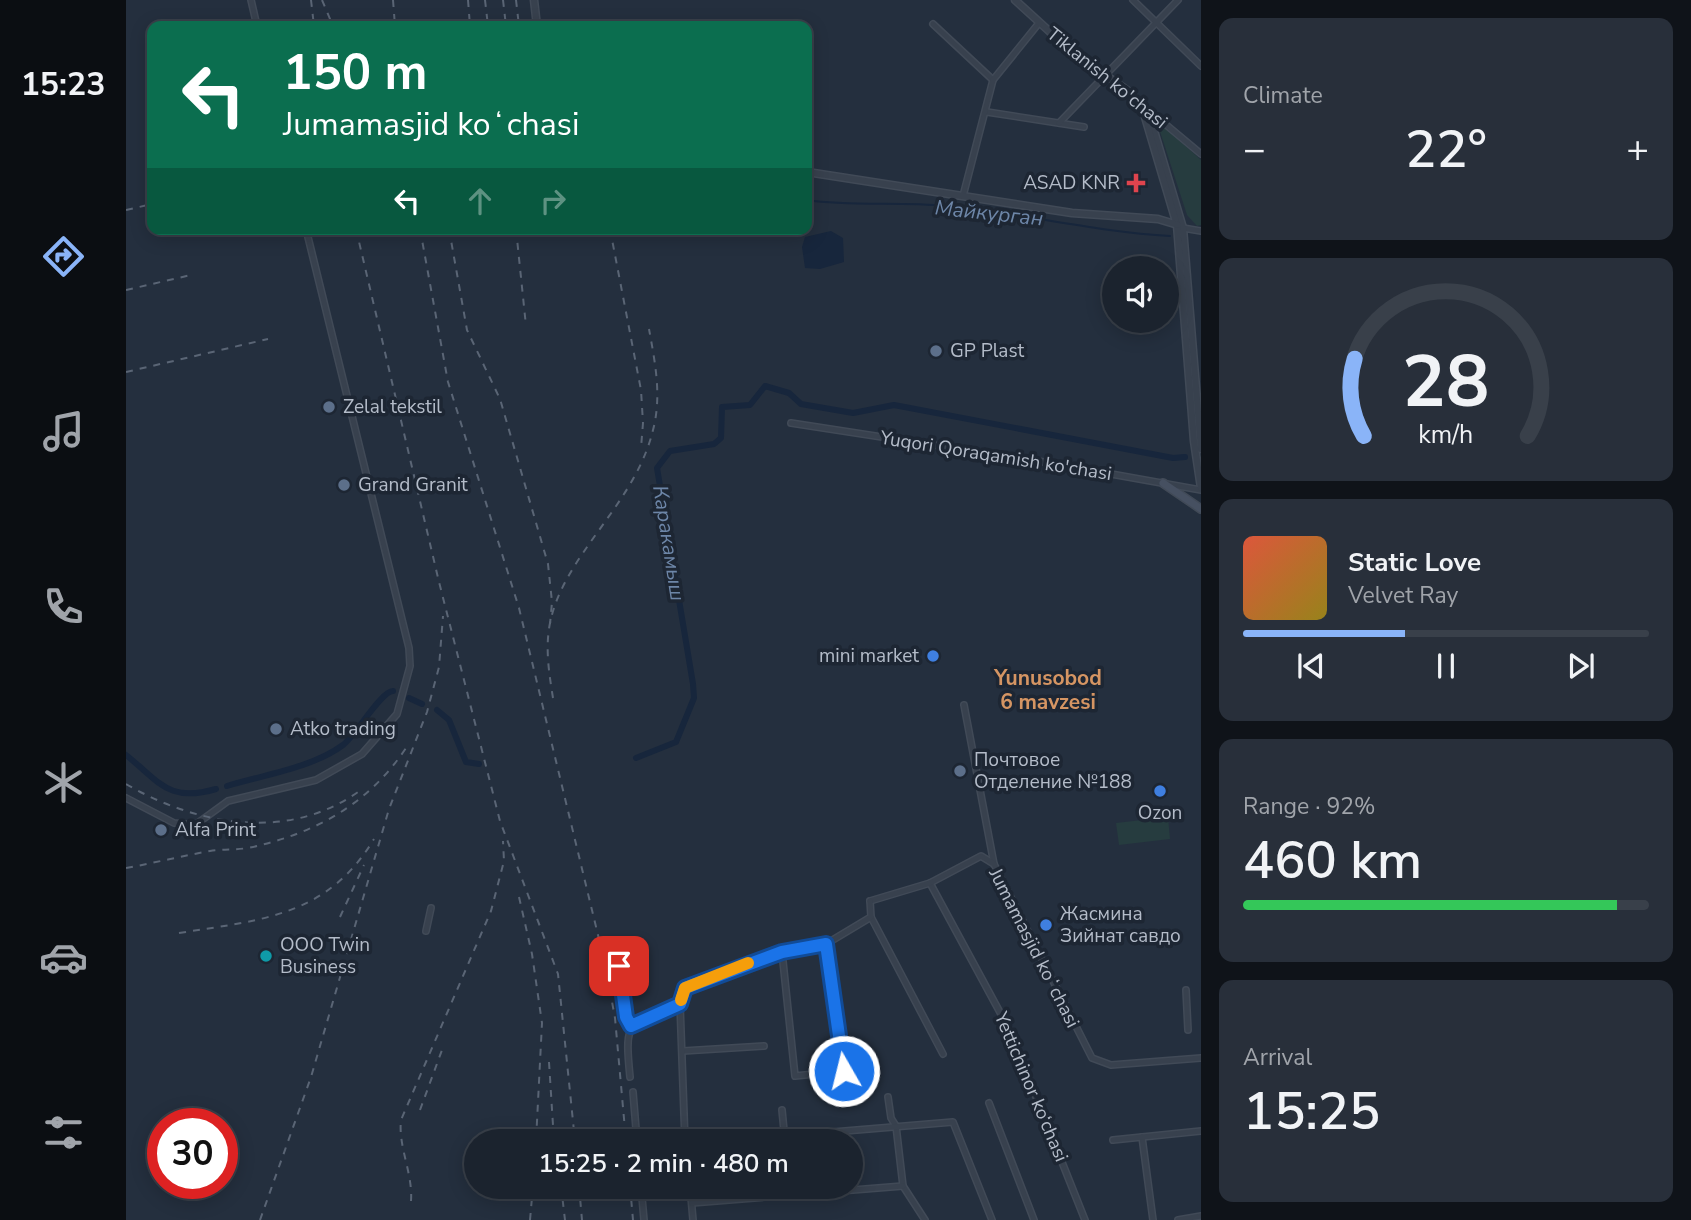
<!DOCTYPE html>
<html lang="en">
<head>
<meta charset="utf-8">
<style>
	:root { --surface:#1b232e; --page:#282f3a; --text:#f1f3f6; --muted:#a0a4aa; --line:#39404a; --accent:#8ab4f8 }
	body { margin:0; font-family:"Nunito Sans",sans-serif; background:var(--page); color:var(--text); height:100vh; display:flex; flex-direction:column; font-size:26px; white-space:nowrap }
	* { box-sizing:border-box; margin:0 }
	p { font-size:23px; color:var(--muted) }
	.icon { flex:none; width:38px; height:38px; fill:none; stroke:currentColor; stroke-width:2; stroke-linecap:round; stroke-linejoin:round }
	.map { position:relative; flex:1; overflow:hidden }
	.sheet { display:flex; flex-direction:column; gap:18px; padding:18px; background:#0f1319; width:490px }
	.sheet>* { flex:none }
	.guide { position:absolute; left:21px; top:21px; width:665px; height:214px; border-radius:14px; box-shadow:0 4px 18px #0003,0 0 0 2px var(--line); background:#0b6e4f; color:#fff; overflow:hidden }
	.fabs { position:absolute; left:976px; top:256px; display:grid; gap:14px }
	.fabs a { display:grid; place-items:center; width:77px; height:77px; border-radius:50%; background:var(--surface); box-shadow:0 4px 18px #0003,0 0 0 2px var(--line); font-size:35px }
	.speed { position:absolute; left:21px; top:1108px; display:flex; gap:14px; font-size:35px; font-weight:700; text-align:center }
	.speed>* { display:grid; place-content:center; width:91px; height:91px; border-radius:50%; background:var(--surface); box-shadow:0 4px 18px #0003,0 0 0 2px var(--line); line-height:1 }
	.speed .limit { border:10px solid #d22; background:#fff; color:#111 }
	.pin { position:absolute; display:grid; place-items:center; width:60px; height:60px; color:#fff; margin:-30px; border-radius:14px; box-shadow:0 4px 10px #0006 }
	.me { position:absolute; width:77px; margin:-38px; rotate:352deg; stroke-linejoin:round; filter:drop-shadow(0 0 5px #0008) }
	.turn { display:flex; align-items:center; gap:24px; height:147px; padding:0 21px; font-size:32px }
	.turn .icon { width:91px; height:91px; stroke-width:2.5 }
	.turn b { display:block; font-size:49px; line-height:60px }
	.lanes { display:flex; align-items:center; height:66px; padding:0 21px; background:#0003; justify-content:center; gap:35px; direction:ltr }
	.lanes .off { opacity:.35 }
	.big { font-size:52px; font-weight:600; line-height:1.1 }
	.sheet .tile { flex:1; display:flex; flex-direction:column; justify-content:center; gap:10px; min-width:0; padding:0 24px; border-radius:14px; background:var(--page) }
	.sheet .dial { align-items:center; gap:0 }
	.dial svg { height:182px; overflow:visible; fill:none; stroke:var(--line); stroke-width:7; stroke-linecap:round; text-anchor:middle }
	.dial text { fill:var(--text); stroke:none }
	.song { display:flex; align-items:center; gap:21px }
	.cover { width:84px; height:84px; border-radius:10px; background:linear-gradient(135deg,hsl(10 70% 55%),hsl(50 70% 35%)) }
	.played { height:7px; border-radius:4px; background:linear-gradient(90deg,var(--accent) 40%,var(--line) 40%) }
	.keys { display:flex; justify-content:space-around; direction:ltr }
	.heat { display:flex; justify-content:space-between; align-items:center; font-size:38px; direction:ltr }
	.charge { height:10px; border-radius:5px; background:linear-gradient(90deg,#34c759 92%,var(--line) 0) }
	.trip { position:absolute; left:338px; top:1129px; width:399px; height:70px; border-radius:35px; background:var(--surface); box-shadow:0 4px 18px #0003,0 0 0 2px var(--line); font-weight:600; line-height:70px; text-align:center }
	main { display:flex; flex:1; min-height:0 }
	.menu { display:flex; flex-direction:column; width:126px; justify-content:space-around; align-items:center; background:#0b0e12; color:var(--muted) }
	.menu .icon { width:49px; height:49px }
	.menu .active { color:var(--accent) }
	.menu b { font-size:32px; color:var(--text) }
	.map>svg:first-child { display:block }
	.green { fill:#263c3f }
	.water { fill:#17263c }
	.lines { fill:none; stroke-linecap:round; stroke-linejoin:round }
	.stream { stroke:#17263c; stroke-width:2 }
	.canal { stroke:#17263c; stroke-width:6 }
	.minor-casing { stroke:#414a57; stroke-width:8 }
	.tertiary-casing { stroke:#414a57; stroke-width:9 }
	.secondary-casing { stroke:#414a57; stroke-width:10 }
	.minor { stroke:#38414e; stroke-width:5 }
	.tertiary { stroke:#38414e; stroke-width:6 }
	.secondary { stroke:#465061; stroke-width:7 }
	.rail { stroke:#5a6575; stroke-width:2; stroke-dasharray:7 7; stroke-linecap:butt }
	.route-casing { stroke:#114b97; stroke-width:18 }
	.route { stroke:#1a73e8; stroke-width:12 }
	.slow { stroke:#f59e0b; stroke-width:12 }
	.health-dot { fill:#e0444e; stroke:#1d2633; stroke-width:2.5 }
	.service-dot { fill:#5c6f8a; stroke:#1d2633; stroke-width:2.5 }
	.shop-dot { fill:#3f7fe0; stroke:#1d2633; stroke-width:2.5 }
	.culture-dot { fill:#0f9aa8; stroke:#1d2633; stroke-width:2.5 }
	.labels { text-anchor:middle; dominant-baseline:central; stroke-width:7; stroke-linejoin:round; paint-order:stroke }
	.street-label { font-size:19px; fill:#b4bcc9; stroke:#1d2633 }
	.poi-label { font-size:19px; fill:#b4bcc9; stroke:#1d2633; text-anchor:start }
	.water-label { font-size:21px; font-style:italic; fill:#6d86a8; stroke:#1d2633 }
	.neighbourhood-label { font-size:21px; font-weight:bold; fill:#d59563; stroke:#1d2633 }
</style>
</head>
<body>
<main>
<nav class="menu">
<b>15:23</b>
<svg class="icon active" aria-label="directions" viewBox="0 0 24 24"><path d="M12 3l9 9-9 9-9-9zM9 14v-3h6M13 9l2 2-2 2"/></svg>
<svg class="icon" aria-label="music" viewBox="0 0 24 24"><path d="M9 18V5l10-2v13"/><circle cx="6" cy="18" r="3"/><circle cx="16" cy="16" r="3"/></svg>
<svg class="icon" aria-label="phone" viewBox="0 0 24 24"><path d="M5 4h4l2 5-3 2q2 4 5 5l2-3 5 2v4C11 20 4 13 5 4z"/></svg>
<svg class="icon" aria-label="climate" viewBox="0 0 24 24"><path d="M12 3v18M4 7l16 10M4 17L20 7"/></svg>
<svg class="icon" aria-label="car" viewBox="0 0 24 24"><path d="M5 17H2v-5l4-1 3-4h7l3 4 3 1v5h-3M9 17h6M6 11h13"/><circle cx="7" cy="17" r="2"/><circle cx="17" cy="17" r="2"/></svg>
<svg class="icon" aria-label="filters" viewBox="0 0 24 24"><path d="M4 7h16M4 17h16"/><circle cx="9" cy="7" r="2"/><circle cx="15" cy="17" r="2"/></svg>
</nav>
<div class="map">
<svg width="1075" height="1220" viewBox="0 0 1075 1220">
	<rect width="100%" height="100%" fill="#242f3e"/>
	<!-- green -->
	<g class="green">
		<polygon points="1030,119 1075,160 1075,225 1071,226 1061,215"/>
		<polygon points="1042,817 1044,839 993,845 990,823"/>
	</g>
	<!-- water -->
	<polygon class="water" points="705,231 717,238 718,262 694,269 679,268 676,247 679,237"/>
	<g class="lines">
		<!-- stream -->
		<path class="stream" d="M681,200C728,207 772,201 820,206C895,213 969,232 1044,236"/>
		<!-- canal -->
		<g class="canal">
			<polyline points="283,698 296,704"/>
			<polyline points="311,710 323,720 340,762 353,764"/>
			<path d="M0,755C34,782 42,803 90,789"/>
			<polyline points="510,758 550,742 568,698 567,684 531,468 544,451 588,444 595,438 596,407 624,405 639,386 663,393 675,404 727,413 768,405 1047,458 1059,457"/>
			<path d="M101,786C137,775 186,768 217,745C230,735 255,691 267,691"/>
		</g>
		<defs>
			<g id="minor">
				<polyline points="125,0 131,26"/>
				<polyline points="1007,0 1075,66"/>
				<polyline points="807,24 867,80"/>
				<polyline points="1014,103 1075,154"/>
				<polyline points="861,112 958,127"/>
				<polyline points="933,123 1052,0"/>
				<polyline points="837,196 867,80 913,23"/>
				<polyline points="1057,228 1075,231"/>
				<polyline points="665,423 918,462 1075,490"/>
				<polyline points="838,705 868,864"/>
				<polyline points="0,798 48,823 69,825 102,801 190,780 236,754 271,714 284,666 283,648 180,229"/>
				<polyline points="804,883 883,1029 959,1220"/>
				<polyline points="744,901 804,883 855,856 868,864 966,1058 985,1065 1075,1058"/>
				<polyline points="745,917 817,1054"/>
				<polyline points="300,931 305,908"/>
				<polyline points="656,952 669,1076 718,1071 700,944"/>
				<polyline points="493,966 500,1017 505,1026"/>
				<polyline points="1060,990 1062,1030"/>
				<polyline points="557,1051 638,1046"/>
				<path d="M504,1077C498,1016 502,1028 554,1004"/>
				<polyline points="507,1092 511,1141"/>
				<polyline points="762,1097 765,1118 770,1126"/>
				<polyline points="863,1103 908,1220"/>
				<polyline points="656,1110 659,1141"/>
				<polyline points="770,1126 777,1186 799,1220"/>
				<polyline points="1016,1137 1027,1220"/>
				<polyline points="987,1140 1075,1131"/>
				<polyline points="559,1141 659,1136 827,1122 866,1220"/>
				<polyline points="559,1141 554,1004 557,989 608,967 656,952 700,944 745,917 744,901"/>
				<polyline points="515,1186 518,1220"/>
				<polyline points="564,1186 567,1220"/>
				<polyline points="566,1203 777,1186"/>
				<polyline points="1052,1220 1075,1216"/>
			</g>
			<g id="tertiary">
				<polyline points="408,0 411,26"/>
				<polyline points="889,0 945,51 1005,93 1026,124 1057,228 1075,449"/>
				<polyline points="1019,117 1051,225 1068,441 1075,488"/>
				<polyline points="681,172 946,213 1032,219 1052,225"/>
			</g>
			<polyline id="secondary" points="1037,483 1075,509"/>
		</defs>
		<!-- minor casing -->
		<use href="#minor" class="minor-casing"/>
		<!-- tertiary casing -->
		<use href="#tertiary" class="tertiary-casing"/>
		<!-- secondary casing -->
		<use href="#secondary" class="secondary-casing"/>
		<!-- minor -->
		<use href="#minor" class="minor"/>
		<!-- tertiary -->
		<use href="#tertiary" class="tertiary"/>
		<!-- secondary -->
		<use href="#secondary" class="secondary"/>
		<!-- rail -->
		<g class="rail">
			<polyline points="185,0 188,26"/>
			<polyline points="196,0 207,26"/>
			<polyline points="267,0 269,26"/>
			<polyline points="342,0 344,26"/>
			<polyline points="359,0 362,26"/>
			<polyline points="377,0 380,26"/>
			<polyline points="390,0 393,26"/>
			<polyline points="0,210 26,204"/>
			<polyline points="230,229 313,582 374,821 432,974 449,1141"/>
			<polyline points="294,229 322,382 393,608 479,964 489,1018 500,1141"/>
			<polyline points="323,229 341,330 374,399 422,564 426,602 424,624"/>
			<polyline points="390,229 400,326"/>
			<polyline points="484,229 515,390 517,423 515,448"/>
			<polyline points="0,290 65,275"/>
			<polyline points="0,372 142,339"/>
			<path d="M427,698C423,673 419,648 424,623C438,554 509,505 527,430C536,396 529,362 523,329"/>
			<path d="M0,784C70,825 161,842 232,792"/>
			<path d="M0,868C28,863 56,856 84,851C97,849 109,850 122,848C188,834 242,805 280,748"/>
			<polyline points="393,897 406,954 416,1023 410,1141"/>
			<polyline points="214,917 238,865"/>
			<path d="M53,933C134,920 201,917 248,839"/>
			<polyline points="423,1062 428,1141"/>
			<polyline points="294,1110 316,1050"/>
			<polyline points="435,1186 439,1220"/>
			<polyline points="453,1186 456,1220"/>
			<polyline points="504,1186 507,1220"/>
			<path d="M285,1201C287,1173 272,1147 275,1120L365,911L378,861L377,841"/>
			<polyline points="134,1220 185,1077 263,809 301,712 313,667 317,616"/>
			<polyline points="404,1220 407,1186"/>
		</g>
	</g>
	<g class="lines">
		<defs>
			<polyline id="route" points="493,966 500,1017 505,1026 554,1004 559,988 656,952 700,944 718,1071"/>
		</defs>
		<!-- route casing -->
		<use href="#route" class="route-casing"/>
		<!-- route -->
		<use href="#route" class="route"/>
		<!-- slow -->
		<polyline class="slow" points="555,1000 559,988 622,963"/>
	</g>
	<!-- markers -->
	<path class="health-dot" d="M1006.5 172.5h7v7h7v7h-7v7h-7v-7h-7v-7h7z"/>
	<g class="service-dot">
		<circle cx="810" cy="351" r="7"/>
		<circle cx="203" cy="407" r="7"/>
		<circle cx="218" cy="485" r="7"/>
		<circle cx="150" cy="729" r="7"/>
		<circle cx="834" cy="771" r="7"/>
		<circle cx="35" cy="830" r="7"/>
	</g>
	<g class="shop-dot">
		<circle cx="807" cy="656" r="7"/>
		<circle cx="1034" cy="791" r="7"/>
		<circle cx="920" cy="925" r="7"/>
	</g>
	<circle class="culture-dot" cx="140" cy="956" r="7"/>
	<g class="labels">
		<!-- street labels -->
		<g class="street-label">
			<text transform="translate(981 78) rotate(39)">Tiklanish ko'chasi</text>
			<text transform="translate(870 456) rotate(9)">Yuqori Qoraqamish ko'chasi</text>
			<text transform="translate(908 948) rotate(63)">Jumamasjid koʻchasi</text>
			<text transform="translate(905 1087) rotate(67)">Yettichinor ko‘chasi</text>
		</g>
		<!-- poi labels -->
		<g class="poi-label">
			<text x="994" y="183" text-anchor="end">ASAD KNR</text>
			<text x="824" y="351">GP Plast</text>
			<text x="217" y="407">Zelal tekstil</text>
			<text x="232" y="485">Grand Granit</text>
			<text x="793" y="656" text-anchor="end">mini market</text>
			<text x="164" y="729">Atko trading</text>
			<text x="848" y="760">Почтовое<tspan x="848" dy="22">Отделение №188</tspan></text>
			<text x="1034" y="813" text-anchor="middle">Ozon</text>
			<text x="49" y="830">Alfa Print</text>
			<text x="934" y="914">Жасмина<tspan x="934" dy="22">Зийнат савдо</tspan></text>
			<text x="154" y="945">ООО Twin<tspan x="154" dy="22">Business</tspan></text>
		</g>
		<!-- water labels -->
		<g class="water-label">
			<text transform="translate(863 213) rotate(6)">Майкурган</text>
			<text transform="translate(543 543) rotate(81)">Каракамыш</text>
		</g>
		<!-- neighbourhood labels -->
		<g class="neighbourhood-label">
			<text x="922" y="678">Yunusobod<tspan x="922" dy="24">6 mavzesi</tspan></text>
		</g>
	</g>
</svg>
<div class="fabs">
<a><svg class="icon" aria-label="sound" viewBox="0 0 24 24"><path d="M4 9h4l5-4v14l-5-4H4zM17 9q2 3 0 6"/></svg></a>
</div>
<div class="speed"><div class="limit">30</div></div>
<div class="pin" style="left:493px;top:966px;background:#d93025"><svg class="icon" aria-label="arrive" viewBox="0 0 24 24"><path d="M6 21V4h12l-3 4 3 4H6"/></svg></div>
<svg class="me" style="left:718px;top:1071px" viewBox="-20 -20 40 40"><circle r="17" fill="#1a73e8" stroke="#fff" stroke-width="3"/><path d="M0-11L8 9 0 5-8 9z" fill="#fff"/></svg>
<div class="trip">15:25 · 2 min · 480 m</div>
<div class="guide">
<div class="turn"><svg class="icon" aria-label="left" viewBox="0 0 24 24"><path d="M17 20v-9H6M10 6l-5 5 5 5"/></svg><div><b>150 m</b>Jumamasjid koʻchasi</div></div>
<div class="lanes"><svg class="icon" aria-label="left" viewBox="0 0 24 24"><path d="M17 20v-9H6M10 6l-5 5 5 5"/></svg><svg class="icon off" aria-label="ahead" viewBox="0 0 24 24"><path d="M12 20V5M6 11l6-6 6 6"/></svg><svg class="icon off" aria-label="right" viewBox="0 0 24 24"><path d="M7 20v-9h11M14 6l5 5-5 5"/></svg></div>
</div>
</div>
<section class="sheet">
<div class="tile"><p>Climate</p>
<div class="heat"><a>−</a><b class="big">22°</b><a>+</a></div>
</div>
<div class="tile dial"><svg viewBox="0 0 100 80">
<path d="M14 69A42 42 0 1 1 86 69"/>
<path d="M14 69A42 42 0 0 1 10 35" stroke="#8ab4f8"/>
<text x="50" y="56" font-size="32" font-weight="700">28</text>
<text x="50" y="72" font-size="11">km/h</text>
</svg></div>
<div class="tile">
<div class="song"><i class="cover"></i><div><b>Static Love</b><p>Velvet Ray</p></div></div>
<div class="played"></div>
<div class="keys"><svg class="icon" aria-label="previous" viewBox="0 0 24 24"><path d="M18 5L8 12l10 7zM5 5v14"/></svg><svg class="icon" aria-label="pause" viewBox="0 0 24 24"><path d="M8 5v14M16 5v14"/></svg><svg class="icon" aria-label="next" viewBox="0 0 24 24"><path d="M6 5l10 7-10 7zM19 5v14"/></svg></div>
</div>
<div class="tile"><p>Range · 92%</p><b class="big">460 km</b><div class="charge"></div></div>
<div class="tile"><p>Arrival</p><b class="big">15:25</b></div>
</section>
</main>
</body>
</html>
